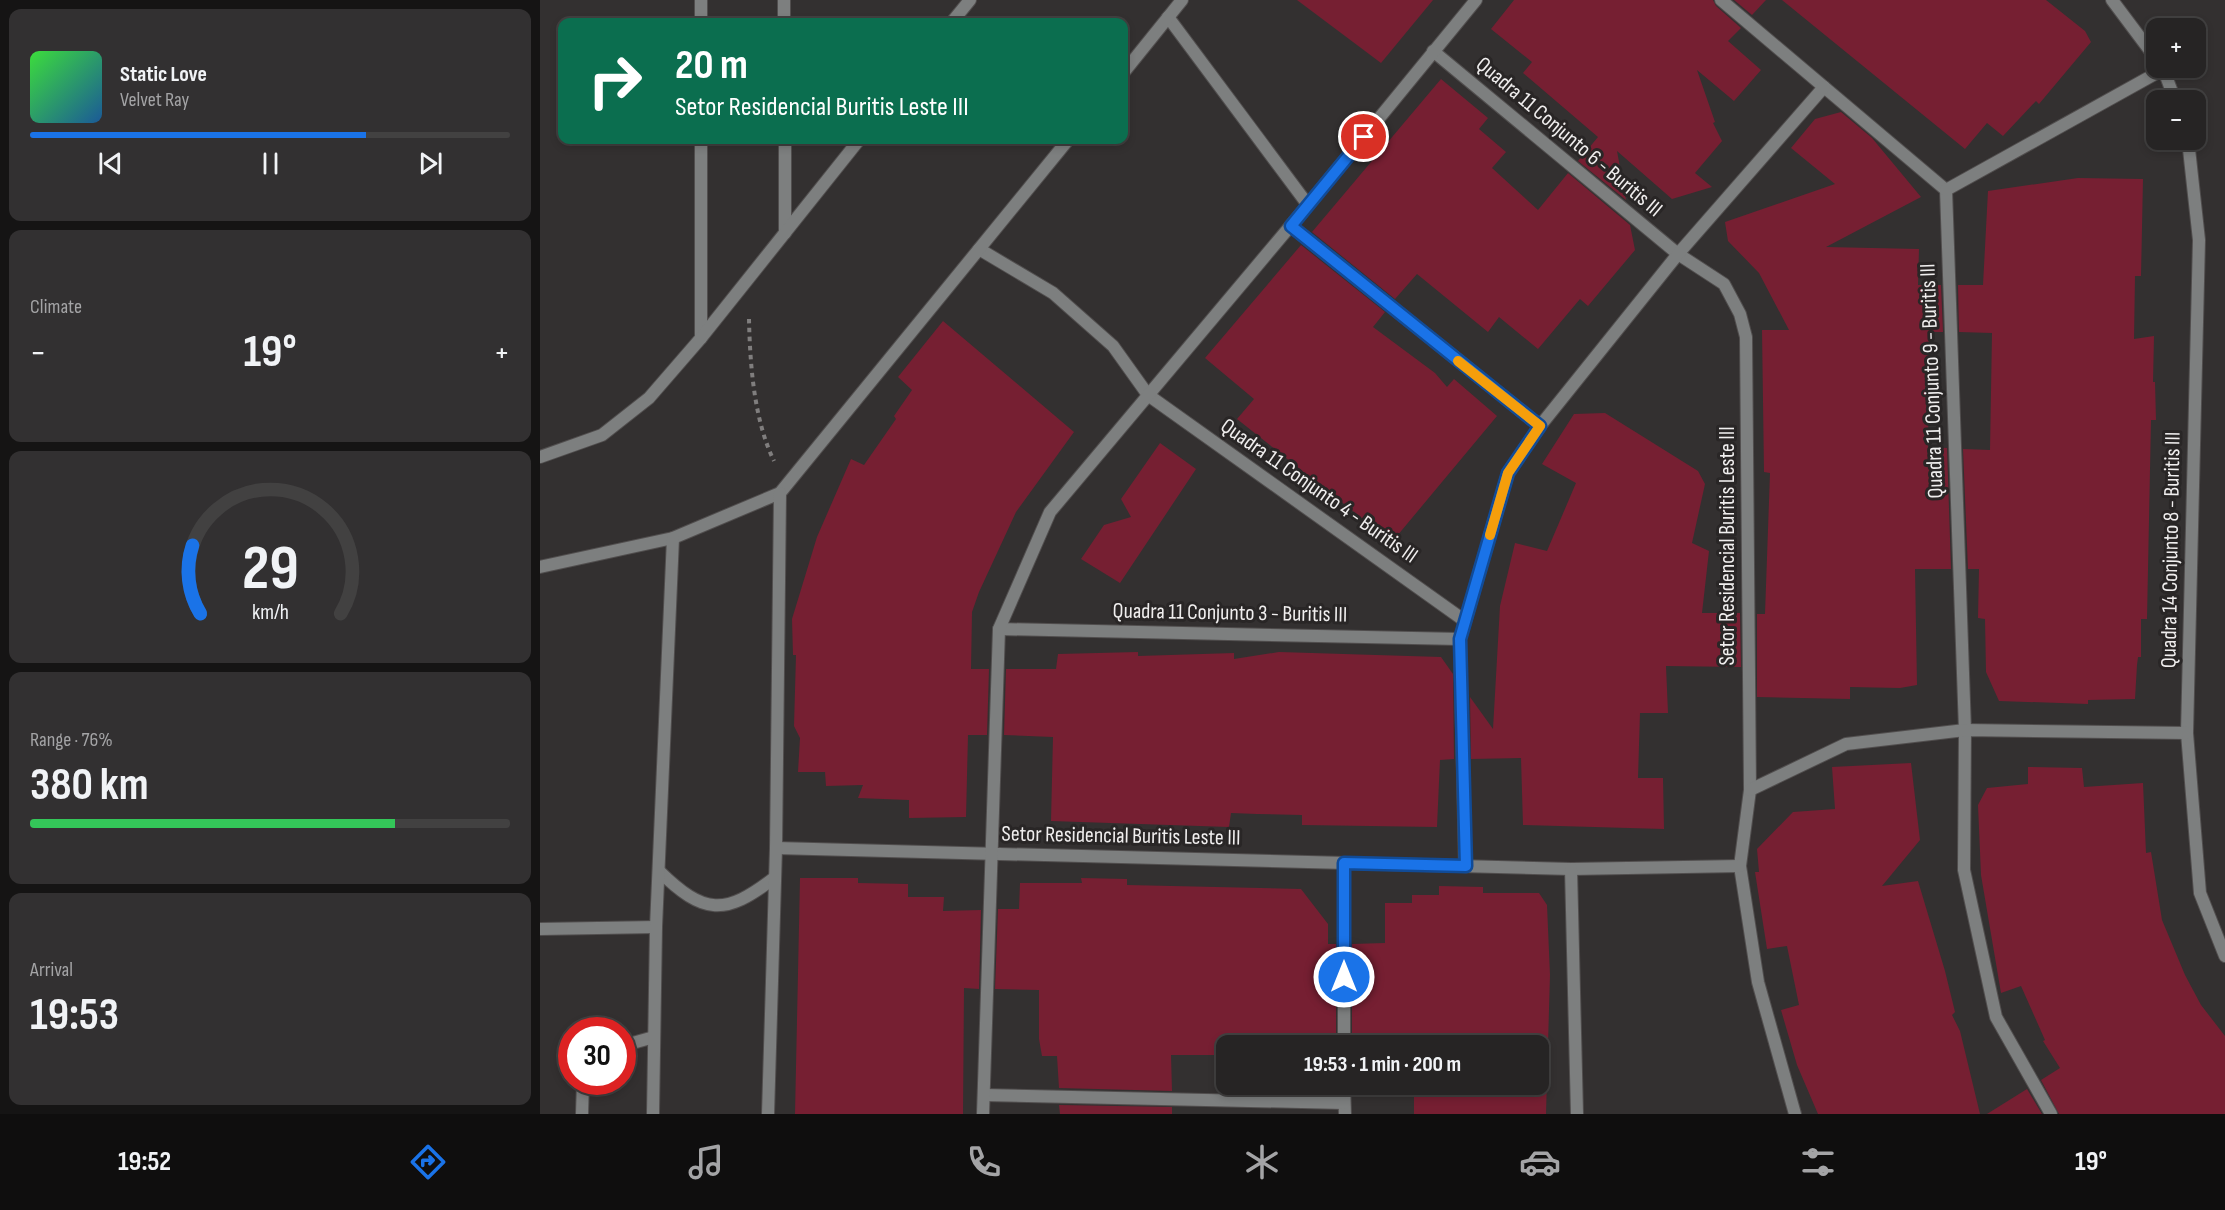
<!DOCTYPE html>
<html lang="en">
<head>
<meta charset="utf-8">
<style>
	:root { --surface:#262424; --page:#323031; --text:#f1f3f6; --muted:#a4a4a6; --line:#424141; --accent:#1a73e8 }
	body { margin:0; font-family:"Sofia Sans Condensed",sans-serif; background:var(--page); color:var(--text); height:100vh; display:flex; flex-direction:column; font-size:22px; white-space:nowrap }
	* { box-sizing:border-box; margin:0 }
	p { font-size:20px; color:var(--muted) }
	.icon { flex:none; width:33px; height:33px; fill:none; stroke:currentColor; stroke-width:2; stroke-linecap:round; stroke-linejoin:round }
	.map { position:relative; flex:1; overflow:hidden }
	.details { display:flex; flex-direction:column; gap:9px; padding:9px; background:#151414; width:540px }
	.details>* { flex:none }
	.banner { position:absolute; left:18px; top:18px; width:570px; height:126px; border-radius:12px; box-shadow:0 3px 9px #0003,0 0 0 2px var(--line); background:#0b6e4f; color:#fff; overflow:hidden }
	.fabs { position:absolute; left:1606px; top:18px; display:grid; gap:12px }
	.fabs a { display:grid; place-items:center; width:60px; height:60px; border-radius:12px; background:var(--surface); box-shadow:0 3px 9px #0003,0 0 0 2px var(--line); font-size:30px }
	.speed { position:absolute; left:18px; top:1017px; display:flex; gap:12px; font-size:30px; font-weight:700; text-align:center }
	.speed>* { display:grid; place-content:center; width:78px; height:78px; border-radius:50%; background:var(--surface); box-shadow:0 3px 9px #0003,0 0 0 2px var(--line); line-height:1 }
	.speed .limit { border:9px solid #d22; background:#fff; color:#111 }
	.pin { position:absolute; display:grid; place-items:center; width:51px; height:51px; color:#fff; margin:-26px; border:3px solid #fff; border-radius:50%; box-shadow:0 2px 6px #0007 }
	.me { position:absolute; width:66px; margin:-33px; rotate:0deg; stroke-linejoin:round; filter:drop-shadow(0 0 4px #0008) }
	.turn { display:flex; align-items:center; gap:21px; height:126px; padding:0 18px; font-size:27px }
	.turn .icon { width:78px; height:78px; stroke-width:2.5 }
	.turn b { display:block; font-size:42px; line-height:51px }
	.big { font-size:45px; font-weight:700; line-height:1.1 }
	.details .card { flex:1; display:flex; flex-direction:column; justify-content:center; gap:9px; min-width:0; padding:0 21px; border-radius:12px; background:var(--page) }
	.details .dial { align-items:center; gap:0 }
	.dial svg { height:156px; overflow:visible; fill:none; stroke:var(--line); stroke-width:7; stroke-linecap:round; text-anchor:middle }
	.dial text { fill:var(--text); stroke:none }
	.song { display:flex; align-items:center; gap:18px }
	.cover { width:72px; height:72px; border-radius:9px; background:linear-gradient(135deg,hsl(120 70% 55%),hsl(210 70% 35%)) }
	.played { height:6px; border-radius:3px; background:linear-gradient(90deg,var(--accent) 70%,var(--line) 70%) }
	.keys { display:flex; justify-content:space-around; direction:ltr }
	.heat { display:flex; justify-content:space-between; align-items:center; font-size:33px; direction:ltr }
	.charge { height:9px; border-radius:4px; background:linear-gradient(90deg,#34c759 76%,var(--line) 0) }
	.trip { position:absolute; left:676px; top:1035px; width:333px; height:60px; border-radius:12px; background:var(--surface); box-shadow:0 3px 9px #0003,0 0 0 2px var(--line); font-weight:700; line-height:60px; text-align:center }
	.tabs { display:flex; height:96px; justify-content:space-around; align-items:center; background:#0f0e0e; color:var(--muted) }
	.tabs .icon { width:42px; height:42px }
	.tabs .selected { color:var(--accent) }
	.tabs b { font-size:27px; color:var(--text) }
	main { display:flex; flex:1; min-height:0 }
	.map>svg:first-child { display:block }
	.building { fill:#761f32 }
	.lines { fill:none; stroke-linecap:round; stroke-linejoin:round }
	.minor-casing { stroke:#514e4e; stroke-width:14 }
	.tertiary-casing { stroke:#514e4e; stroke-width:14 }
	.path { stroke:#807e7e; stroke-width:4; stroke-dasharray:4.5 4.5; stroke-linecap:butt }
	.minor { stroke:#7d7f7f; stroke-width:12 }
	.tertiary { stroke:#7d7f7f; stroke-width:12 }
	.route-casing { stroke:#114b97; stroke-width:15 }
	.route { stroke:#1a73e8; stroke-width:10 }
	.slow { stroke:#f59e0b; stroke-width:10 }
	.labels { text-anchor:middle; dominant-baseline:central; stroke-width:6; stroke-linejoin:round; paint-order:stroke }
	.street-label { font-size:22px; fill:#f0eeee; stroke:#292626 }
</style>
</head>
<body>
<main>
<section class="details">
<div class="card">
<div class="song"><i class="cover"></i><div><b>Static Love</b><p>Velvet Ray</p></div></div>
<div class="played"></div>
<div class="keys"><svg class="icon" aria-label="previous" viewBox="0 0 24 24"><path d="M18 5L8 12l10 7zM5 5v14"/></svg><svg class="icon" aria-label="pause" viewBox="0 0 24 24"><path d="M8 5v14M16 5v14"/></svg><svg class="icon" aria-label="next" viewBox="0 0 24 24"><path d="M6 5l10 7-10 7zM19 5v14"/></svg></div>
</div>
<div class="card"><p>Climate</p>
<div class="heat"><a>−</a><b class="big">19°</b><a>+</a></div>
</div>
<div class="card dial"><svg viewBox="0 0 100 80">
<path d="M14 69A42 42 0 1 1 86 69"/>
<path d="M14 69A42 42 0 0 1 10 34" stroke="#1a73e8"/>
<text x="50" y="56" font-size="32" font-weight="700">29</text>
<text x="50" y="72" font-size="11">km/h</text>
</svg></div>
<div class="card"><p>Range · 76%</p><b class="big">380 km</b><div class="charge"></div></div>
<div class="card"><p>Arrival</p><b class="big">19:53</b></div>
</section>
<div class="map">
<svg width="1685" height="1114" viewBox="0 0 1685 1114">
	<rect width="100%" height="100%" fill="#333030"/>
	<!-- building -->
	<g class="building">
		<polygon points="757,0 893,0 841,63"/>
		<polygon points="974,0 1173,0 1176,6 1201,28 1188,41 1221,70 1194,101 1157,70 1175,122 1173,123 1182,141 1155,173 1172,187 1132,199 1077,151 1086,200 1038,161 1058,137 983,73 992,62 951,29"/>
		<polygon points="1194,0 1226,0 1212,15"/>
		<polygon points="1242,0 1506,0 1545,31 1551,42 1499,104 1496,101 1463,136 1447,123 1425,149"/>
		<polygon points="901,79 948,118 939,129 966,152 952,168 998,210 1028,173 1090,225 1095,250 1048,306 1040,299 998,349 959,317 948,332 877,274 855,299 772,232"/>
		<polygon points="1301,112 1332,138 1381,197 1286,247 1379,249 1378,285 1401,285 1403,332 1389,332 1388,447 1407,448 1411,569 1375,569 1377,685 1360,688 1310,687 1310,699 1217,697 1217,614 1225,614 1230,473 1224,472 1222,330 1249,330 1219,273 1188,241 1185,222 1295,184 1251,148 1275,119"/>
		<polygon points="1538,178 1603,179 1601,276 1595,276 1594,339 1614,336 1613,382 1615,382 1616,420 1611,420 1607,619 1601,619 1601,657 1598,657 1597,665 1595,699 1548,700 1548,704 1459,701 1446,672 1445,619 1438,618 1439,569 1428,569 1423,449 1450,450 1452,333 1419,332 1418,285 1443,285 1448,191"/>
		<polygon points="761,245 845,312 833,327 895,373 907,387 914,379 957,416 852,542 697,419 714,399 665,358"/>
		<polygon points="403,321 534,432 476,512 439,592 432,612 431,669 449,669 447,735 428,735 426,817 369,818 369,800 318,798 323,785 286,786 285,772 258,772 260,738 254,726 256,655 253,655 252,619 277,537 311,459 324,465 356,419 354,416 372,390 358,377"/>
		<polygon points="1065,413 1158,471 1165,484 1152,543 1169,551 1162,613 1200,613 1201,667 1126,666 1128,713 1100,713 1098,778 1123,778 1124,829 983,825 981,758 931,759 930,697 953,729 960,606 975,543 1007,551 1036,483 1002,464 1034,414"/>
		<polygon points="620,443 656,469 580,583 541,559 564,525 591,517 581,499"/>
		<polygon points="598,652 598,656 694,653 694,659 739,652 901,657 913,674 914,759 900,760 897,827 762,825 762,815 717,814 691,813 689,827 511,821 513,737 464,735 466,669 516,669 518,654"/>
		<polygon points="1371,763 1380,840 1342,886 1378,881 1405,971 1415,1012 1412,1015 1420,1031 1440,1114 1278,1114 1257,1065 1241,1010 1259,1005 1247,946 1227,949 1215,872 1219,872 1217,849 1253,812 1295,809 1292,767"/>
		<polygon points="1488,767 1542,768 1544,787 1603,783 1606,853 1611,852 1622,920 1645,975 1661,1005 1685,1036 1685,1114 1519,1114 1501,1080 1520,1068 1503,1041 1505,1040 1481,986 1461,993 1441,875 1438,805 1447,788 1488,784"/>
		<polygon points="260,878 318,878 318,883 368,884 368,897 404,897 403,911 441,910 439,989 424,988 423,1114 255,1114"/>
		<polygon points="541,878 587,879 587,885 761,889 788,924 788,944 796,944 796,1046 687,1046 687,1055 631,1055 632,1091 519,1088 517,1056 502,1056 499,1039 499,990 455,989 458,909 479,909 480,883 542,883"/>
		<polygon points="899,886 943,887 943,893 999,893 1007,905 1010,975 1006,1114 874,1114 874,1084 999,1084 999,1046 812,1046 812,944 845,943 845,903 872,903 872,895 899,895"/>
		<polygon points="1487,1089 1502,1114 1447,1114"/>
		<polygon points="519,1105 632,1107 632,1114 520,1114"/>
	</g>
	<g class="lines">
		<defs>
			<g id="minor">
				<polyline points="1181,0 1406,190 1425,730 1424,870 1456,1017 1511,1114"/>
				<polyline points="1572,0 1617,60"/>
				<polyline points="628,17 768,205"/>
				<polyline points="893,51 1138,254 1184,284 1200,314 1206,337 1210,790 1200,866 1218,982 1255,1114"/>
				<polyline points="1623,68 1635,100"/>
				<polyline points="1648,140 1659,240 1647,733 1660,893 1685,956"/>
				<polyline points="1406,190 1624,69"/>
				<polyline points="751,226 1000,426"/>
				<polyline points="439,249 513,293 573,346 608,395 925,621"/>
				<polyline points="459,629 920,639"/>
				<polyline points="1210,790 1306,744 1425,730 1647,733"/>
				<polyline points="236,848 1031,869 1200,866"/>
				<polyline points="925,866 920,639 968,473 1000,426 1138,254 1284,87"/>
				<polyline points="1031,869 1037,1114"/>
				<polyline points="0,929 116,927"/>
				<polyline points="82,1046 114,1037"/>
				<polyline points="804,1046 804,863"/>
				<polyline points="804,1084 805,1114"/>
				<polyline points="444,1095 804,1103"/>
				<polyline points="42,1114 43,1082"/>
				<polyline points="443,1114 459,629 510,512 768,205 936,0"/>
			</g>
			<g id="tertiary">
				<polyline points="161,22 161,0"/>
				<polyline points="244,22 244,0"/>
				<polyline points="412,22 430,0"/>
				<polyline points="584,72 642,0"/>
				<polyline points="245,140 245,233"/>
				<polyline points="161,338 161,140"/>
				<polyline points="0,457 62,435 109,398 161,338 319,140"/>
				<polyline points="0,567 133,538 240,493 528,140"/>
				<path d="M119,871C164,915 185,916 234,878"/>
				<polyline points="113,1114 116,927 133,538"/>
				<polyline points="228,1114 236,848 240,493"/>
			</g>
		</defs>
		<!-- minor casing -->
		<use href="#minor" class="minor-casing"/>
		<!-- tertiary casing -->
		<use href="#tertiary" class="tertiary-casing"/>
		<!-- path -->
		<path class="path" d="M209,319C210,365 214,420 234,461"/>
		<!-- minor -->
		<use href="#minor" class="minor"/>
		<!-- tertiary -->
		<use href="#tertiary" class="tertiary"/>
	</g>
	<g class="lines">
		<defs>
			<polyline id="route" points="804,977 804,863 926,866 920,639 968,473 1000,426 751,226 824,137"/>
		</defs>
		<!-- route casing -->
		<use href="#route" class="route-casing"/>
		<!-- route -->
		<use href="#route" class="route"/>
		<!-- slow -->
		<polyline class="slow" points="918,361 1000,426 968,473 950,535"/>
	</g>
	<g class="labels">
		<!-- street labels -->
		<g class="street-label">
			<text transform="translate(1029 137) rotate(40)">Quadra 11 Conjunto 6 - Buritis III</text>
			<text transform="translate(1392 381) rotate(-92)">Quadra 11 Conjunto 9 - Buritis III</text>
			<text transform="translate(779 491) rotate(35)">Quadra 11 Conjunto 4 - Buritis III</text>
			<text transform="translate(1187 546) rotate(-90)">Setor Residencial Buritis Leste III</text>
			<text transform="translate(1631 550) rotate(-89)">Quadra 14 Conjunto 8 - Buritis III</text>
			<text transform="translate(690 613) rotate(1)">Quadra 11 Conjunto 3 - Buritis III</text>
			<text transform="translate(581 836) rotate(1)">Setor Residencial Buritis Leste III</text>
		</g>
	</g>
</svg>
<div class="fabs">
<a>+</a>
<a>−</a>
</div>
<div class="speed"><div class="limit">30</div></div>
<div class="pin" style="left:824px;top:137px;background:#d93025"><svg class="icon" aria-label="arrive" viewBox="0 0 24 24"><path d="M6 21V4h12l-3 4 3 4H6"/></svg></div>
<svg class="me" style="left:804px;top:977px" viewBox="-20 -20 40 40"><circle r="17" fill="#1a73e8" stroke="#fff" stroke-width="3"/><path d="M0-11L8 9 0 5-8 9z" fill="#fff"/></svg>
<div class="trip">19:53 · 1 min · 200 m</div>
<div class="banner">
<div class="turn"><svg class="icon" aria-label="right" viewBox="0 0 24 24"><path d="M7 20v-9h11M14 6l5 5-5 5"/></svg><div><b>20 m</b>Setor Residencial Buritis Leste III</div></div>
</div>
</div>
</main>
<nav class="tabs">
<b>19:52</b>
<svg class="icon selected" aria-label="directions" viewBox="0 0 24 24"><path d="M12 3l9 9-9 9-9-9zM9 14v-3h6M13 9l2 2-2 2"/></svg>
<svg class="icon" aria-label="music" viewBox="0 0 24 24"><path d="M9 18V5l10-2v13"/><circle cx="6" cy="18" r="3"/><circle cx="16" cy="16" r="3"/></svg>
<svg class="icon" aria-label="phone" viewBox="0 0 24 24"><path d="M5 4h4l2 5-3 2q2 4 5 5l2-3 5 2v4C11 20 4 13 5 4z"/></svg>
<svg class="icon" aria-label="climate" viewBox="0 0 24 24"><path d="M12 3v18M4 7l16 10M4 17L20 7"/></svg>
<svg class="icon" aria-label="car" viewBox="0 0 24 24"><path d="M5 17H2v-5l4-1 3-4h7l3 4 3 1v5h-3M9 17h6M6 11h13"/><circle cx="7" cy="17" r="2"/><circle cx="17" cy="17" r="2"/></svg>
<svg class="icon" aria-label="filters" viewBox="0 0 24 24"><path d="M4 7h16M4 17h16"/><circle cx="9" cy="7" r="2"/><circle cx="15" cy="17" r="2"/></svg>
<b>19°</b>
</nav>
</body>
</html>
